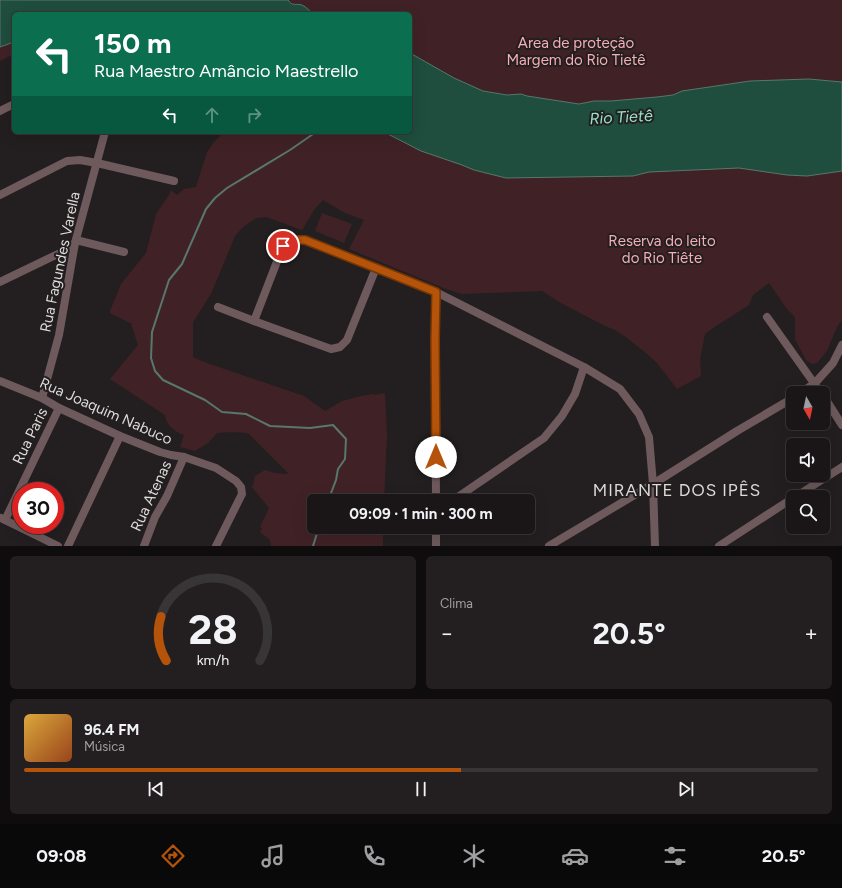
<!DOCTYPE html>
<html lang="pt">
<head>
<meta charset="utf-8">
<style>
	:root { --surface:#1a1617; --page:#231f20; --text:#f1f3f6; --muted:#9f9fa1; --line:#383536; --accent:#b45309 }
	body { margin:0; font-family:Figtree,sans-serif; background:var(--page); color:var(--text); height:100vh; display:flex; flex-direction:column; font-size:15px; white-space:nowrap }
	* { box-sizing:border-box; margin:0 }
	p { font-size:13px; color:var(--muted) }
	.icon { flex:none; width:22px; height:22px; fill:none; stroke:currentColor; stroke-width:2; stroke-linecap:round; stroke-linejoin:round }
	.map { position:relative; height:546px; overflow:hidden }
	.side { display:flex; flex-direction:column; gap:10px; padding:10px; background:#0e0c0d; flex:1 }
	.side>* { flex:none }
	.top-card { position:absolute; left:12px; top:12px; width:400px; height:122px; border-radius:6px; box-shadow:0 4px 16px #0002,0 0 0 1px var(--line); background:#0b6e4f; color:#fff; overflow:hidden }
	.needle { width:26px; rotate:171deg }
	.fabs { position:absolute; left:786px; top:386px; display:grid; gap:8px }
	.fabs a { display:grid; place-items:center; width:44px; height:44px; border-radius:6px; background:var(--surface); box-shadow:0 4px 16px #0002,0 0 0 1px var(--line); font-size:20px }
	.speed { position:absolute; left:12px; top:482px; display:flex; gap:8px; font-size:20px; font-weight:700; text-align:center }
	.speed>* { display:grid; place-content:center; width:52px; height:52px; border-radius:50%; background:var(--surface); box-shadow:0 4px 16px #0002,0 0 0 1px var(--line); line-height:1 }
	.speed .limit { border:6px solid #d22; background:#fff; color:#111 }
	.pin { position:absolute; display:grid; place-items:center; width:34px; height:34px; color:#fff; margin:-17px; border:2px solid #fff; border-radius:50%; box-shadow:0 1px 4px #0007 }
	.me { position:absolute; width:44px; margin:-22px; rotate:0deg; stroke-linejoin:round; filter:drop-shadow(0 0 3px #0008) }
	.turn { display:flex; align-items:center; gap:14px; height:84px; padding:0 16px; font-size:18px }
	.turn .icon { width:52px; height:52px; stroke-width:2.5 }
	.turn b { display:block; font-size:28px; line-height:34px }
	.lanes { display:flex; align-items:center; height:38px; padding:0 16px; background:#0003; justify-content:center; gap:20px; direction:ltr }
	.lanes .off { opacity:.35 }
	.big { font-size:30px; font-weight:700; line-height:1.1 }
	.side .widget { flex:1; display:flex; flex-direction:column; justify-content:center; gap:6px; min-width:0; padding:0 14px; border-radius:6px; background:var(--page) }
	.side .dial { align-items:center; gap:0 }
	.dial svg { height:104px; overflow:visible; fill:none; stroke:var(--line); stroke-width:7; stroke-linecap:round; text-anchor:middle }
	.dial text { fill:var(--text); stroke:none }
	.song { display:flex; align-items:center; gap:12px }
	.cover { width:48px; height:48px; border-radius:6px; background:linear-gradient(135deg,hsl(40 70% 55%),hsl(20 70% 35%)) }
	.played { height:4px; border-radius:2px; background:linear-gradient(90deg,var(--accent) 55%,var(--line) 55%) }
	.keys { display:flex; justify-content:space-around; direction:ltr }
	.heat { display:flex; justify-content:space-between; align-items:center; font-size:22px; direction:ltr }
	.side .tiles { flex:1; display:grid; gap:10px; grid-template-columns:1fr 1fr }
	.widget:last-child { grid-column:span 2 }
	.trip { position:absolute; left:307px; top:494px; width:228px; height:40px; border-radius:6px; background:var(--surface); box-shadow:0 4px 16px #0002,0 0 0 1px var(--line); font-weight:700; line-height:40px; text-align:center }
	.menu { display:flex; height:64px; justify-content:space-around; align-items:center; background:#0a0909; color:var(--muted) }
	.menu .icon { width:28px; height:28px }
	.menu .active { color:var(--accent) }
	.menu b { font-size:18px; color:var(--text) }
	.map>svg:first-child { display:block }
	.green { fill:#402226 }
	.water { fill:#1f4d3e; stroke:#58776d }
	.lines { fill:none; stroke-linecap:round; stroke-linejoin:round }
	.stream { stroke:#58776d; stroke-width:2 }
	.street { stroke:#6e5a5c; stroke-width:8 }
	.route-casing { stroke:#753606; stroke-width:10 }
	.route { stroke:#b45309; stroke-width:7 }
	.labels { text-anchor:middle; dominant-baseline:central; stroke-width:4; stroke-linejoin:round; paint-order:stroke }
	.park-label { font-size:15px; fill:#f7adb5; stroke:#231e1f }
	.street-label { font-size:15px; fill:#dddada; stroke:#231e1f }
	.water-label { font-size:16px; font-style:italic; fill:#96e4c8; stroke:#231e1f }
	.quarter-label { font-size:17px; letter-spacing:1px; fill:#dddada; stroke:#231e1f }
</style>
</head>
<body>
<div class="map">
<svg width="842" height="546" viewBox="0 0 842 546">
	<rect width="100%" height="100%" fill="#231e1f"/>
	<!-- green -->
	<g class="green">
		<polygon points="289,0 842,0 842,82 809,79 750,81 682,91 673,95 657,97 611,101 594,101 579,104 483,91 454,78 410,54 410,14 313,14 294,5"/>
		<polygon points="14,42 14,54 0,61 0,47"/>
		<path d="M224,132H410L842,156V320L837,327L827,351L817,363L812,364L806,360L795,339V317L787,309L769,283L753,295L749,305L716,326L705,334L700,359L701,376L677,389L657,363L646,353L627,338L615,330L605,326L561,303L542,291L462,294L446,289L349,249L364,220L345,213L323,200L314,210L302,230L266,217L256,218L243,227L235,236L211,294L193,322V357L204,362L304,396L325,411L342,401L361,396L372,394L375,395L385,393L387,435L384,501H314V527H383V546H271L270,540L260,532L262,528L260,527L269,508L251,486H253L255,476L265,470L275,473L287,474L288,473L249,434C242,432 225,432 217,433L208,443L195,451L180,447L184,435C175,432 166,425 165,415L110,379L138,345L132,327V324L110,313V311L121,284L146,253L156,214L169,195L171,190L177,195L184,189L196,187L207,152L214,142Z"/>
		<polygon points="322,213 352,224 344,243 315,231"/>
	</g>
	<!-- water -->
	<g class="water">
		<path d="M0,0H288C293,7 296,3 302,5C306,7 310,11 313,14H14V42L0,47Z"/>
		<polygon points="410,53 454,78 483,91 507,95 521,94 527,96 579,104 594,101 611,101 657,97 673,95 682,91 750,81 809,79 842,82 842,171 807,176 787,175 739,168 649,172 633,176 506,178 474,170 462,165 421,151 384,132 410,132"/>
	</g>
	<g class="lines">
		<!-- stream -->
		<g class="stream">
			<polyline points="316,132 290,150 227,188 215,198 206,209 182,264 169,280 152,332 151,358 155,371 163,380 205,400 222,412 246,414 270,426 310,428 333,425 346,439 345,459 338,469 336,480 328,501"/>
			<polyline points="313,546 319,527"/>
		</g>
		<!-- street -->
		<g class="street">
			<polyline points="0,111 14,104"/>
			<polyline points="0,195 67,161 80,160 97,163 174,181"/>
			<polyline points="76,240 124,252"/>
			<polyline points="376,268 347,340 340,347 331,349 254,321 283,246 290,240 305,240 436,292 584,367 620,389 639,414 649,437 653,484 655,546"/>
			<polyline points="0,282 60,253 75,243"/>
			<polyline points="436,292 435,340 436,501"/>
			<polyline points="218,307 254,321"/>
			<polyline points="767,317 821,393"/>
			<polyline points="0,381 42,398 59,408 120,436 160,452 171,455 184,457 216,468 236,481 241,487 242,494 216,546"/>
			<polyline points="800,393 815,383 833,363 842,345"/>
			<polyline points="823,395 842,425"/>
			<polyline points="42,398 59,335 75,243 105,132"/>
			<polyline points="795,497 842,467"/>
			<polyline points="452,501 544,438 562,416 575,394 584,367"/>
			<polyline points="1,518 58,546"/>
			<polyline points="5,520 59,408"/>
			<polyline points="68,546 120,436"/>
			<polyline points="144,546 155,517 167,496 184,457"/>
			<polyline points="436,546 436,527"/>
			<polyline points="549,546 653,484 737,431 793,398"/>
			<polyline points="719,546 793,498"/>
		</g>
	</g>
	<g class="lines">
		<defs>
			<polyline id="route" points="283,246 290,240 305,240 376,268 436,292 435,340 436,457"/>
		</defs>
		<!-- route casing -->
		<use href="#route" class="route-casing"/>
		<!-- route -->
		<use href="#route" class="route"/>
	</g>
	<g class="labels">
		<!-- park labels -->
		<g class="park-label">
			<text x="576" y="43">Area de proteção<tspan x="576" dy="17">Margem do Rio Tietê</tspan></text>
			<text x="662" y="241">Reserva do leito<tspan x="662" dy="17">do Rio Tiête</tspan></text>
		</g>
		<!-- street labels -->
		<g class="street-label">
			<text transform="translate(60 262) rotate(-78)">Rua Fagundes Varella</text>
			<text transform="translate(106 411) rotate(24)">Rua Joaquim Nabuco</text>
			<text transform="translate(30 436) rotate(-64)">Rua Paris</text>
			<text transform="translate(151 496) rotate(-65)">Rua Atenas</text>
		</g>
		<!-- water labels -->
		<g class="water-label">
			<text transform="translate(621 117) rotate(-3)">Rio Tietê</text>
		</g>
		<!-- quarter labels -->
		<g class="quarter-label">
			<text x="677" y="490">MIRANTE DOS IPÊS</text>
		</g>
	</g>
</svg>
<div class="fabs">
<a><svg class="needle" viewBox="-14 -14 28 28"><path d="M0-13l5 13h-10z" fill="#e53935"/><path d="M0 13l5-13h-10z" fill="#9f9fa1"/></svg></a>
<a><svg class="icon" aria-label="sound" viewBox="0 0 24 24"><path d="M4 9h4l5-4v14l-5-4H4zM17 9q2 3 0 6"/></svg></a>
<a><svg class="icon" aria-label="search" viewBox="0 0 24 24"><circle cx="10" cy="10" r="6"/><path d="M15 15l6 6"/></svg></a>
</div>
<div class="speed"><div class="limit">30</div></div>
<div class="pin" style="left:283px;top:246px;background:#d93025"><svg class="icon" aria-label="arrive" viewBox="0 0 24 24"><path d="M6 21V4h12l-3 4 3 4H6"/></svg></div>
<svg class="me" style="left:436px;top:457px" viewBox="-20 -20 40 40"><circle r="19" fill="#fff"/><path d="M0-13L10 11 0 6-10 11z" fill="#b45309"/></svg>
<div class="trip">09:09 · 1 min · 300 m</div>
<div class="top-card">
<div class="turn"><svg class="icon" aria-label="left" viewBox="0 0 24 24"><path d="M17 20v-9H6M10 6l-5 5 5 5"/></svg><div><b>150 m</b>Rua Maestro Amâncio Maestrello</div></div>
<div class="lanes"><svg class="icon" aria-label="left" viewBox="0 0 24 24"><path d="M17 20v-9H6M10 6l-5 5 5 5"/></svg><svg class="icon off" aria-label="ahead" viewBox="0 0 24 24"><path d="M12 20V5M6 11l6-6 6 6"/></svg><svg class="icon off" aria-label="right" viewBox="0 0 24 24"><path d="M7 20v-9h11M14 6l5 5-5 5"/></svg></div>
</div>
</div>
<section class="side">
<div class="tiles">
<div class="widget dial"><svg viewBox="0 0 100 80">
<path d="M14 69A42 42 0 1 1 86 69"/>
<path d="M14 69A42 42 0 0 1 10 35" stroke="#b45309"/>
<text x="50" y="56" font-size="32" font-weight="700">28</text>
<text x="50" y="72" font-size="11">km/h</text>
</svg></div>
<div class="widget"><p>Clima</p>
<div class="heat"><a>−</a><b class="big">20.5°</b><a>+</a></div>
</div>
<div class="widget">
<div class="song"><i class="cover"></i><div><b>96.4 FM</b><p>Música</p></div></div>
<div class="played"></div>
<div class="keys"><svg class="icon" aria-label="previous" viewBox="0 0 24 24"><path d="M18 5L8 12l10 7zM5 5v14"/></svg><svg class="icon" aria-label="pause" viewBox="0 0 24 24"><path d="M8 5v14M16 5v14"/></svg><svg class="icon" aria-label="next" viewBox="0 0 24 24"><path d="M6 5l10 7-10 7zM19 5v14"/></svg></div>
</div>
</div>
</section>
<nav class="menu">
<b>09:08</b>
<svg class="icon active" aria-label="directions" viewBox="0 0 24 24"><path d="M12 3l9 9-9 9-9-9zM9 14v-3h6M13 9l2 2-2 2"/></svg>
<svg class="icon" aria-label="music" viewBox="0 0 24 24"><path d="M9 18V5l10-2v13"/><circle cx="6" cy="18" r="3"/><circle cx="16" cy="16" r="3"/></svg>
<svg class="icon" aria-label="phone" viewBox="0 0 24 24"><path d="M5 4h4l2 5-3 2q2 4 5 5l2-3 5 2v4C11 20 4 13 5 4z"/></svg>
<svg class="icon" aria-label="climate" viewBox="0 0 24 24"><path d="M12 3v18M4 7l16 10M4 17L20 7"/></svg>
<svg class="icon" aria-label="car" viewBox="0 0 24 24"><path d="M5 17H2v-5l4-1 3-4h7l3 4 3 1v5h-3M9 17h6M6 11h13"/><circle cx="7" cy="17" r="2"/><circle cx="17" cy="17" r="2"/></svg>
<svg class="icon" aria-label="filters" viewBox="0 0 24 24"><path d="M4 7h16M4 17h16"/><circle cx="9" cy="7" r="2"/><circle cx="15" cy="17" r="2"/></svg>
<b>20.5°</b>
</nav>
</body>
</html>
